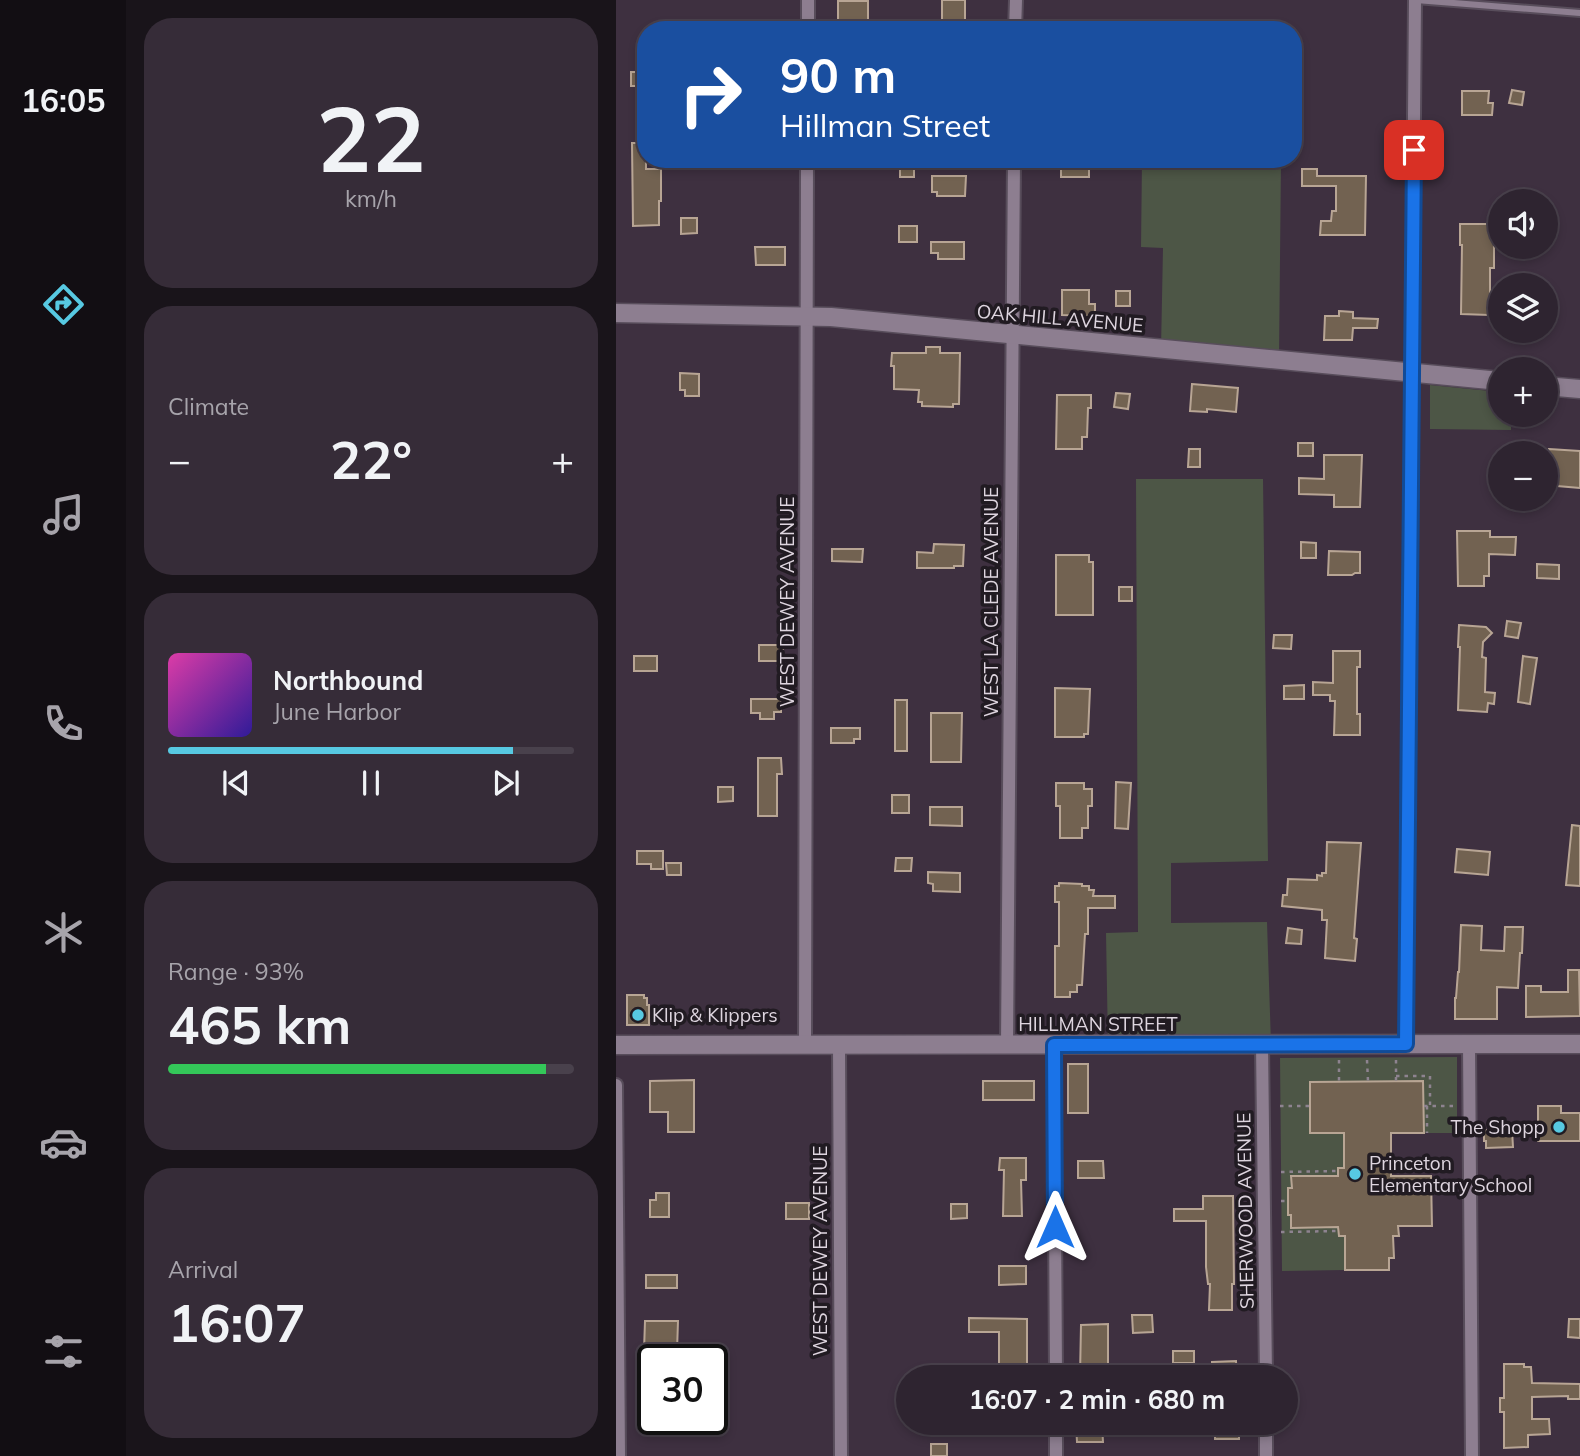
<!DOCTYPE html>
<html lang="en">
<head>
<meta charset="utf-8">
<style>
	:root { --surface:#2e2430; --page:#362c38; --text:#f1f3f6; --muted:#a7a4ab; --line:#49414c; --accent:#57c9e2 }
	body { margin:0; font-family:Mulish,sans-serif; background:var(--page); color:var(--text); height:100vh; display:flex; flex-direction:column; font-size:26px; white-space:nowrap }
	* { box-sizing:border-box; margin:0 }
	p { font-size:23px; color:var(--muted) }
	.icon { flex:none; width:38px; height:38px; fill:none; stroke:currentColor; stroke-width:2; stroke-linecap:round; stroke-linejoin:round }
	.map { position:relative; flex:1; overflow:hidden }
	.panel { display:flex; flex-direction:column; gap:18px; padding:18px; background:#19141a; width:490px }
	.panel>* { flex:none }
	.hud { position:absolute; left:21px; top:21px; width:665px; height:147px; border-radius:28px; box-shadow:0 4px 10px #0003,0 0 0 2px var(--line); background:#1a4fa0; color:#fff; overflow:hidden }
	.fabs { position:absolute; left:872px; top:189px; display:grid; gap:14px }
	.fabs a { display:grid; place-items:center; width:70px; height:70px; border-radius:50%; background:var(--surface); box-shadow:0 4px 10px #0003,0 0 0 2px var(--line); font-size:35px }
	.speed { position:absolute; left:21px; top:1344px; display:flex; gap:14px; font-size:35px; font-weight:700; text-align:center }
	.speed>* { display:grid; place-content:center; width:91px; height:91px; border-radius:50%; background:var(--surface); box-shadow:0 4px 10px #0003,0 0 0 2px var(--line); line-height:1 }
	.speed .limit { border:4px solid #111; border-radius:10px; background:#fff; color:#111 }
	.pin { position:absolute; display:grid; place-items:center; width:60px; height:60px; color:#fff; margin:-30px; border-radius:14px; box-shadow:0 4px 10px #0006 }
	.me { position:absolute; width:77px; margin:-38px; rotate:0deg; stroke-linejoin:round; filter:drop-shadow(0 0 5px #0008) }
	.turn { display:flex; align-items:center; gap:24px; height:147px; padding:0 28px; font-size:32px }
	.turn .icon { width:91px; height:91px; stroke-width:2.5 }
	.turn b { display:block; font-size:49px; line-height:60px }
	.big { font-size:52px; font-weight:700; line-height:1.1 }
	.panel .widget { flex:1; display:flex; flex-direction:column; justify-content:center; gap:10px; min-width:0; padding:0 24px; border-radius:28px; background:var(--page) }
	.panel .dial { align-items:center; gap:0 }
	.dial b { font-size:91px; line-height:1 }
	.song { display:flex; align-items:center; gap:21px }
	.cover { width:84px; height:84px; border-radius:10px; background:linear-gradient(135deg,hsl(320 70% 55%),hsl(250 70% 35%)) }
	.played { height:7px; border-radius:4px; background:linear-gradient(90deg,var(--accent) 85%,var(--line) 85%) }
	.keys { display:flex; justify-content:space-around; direction:ltr }
	.heat { display:flex; justify-content:space-between; align-items:center; font-size:38px; direction:ltr }
	.charge { height:10px; border-radius:5px; background:linear-gradient(90deg,#34c759 93%,var(--line) 0) }
	.trip { position:absolute; left:280px; top:1365px; width:402px; height:70px; border-radius:35px; background:var(--surface); box-shadow:0 4px 10px #0003,0 0 0 2px var(--line); font-weight:700; line-height:70px; text-align:center }
	main { display:flex; flex:1; min-height:0 }
	.dock { display:flex; flex-direction:column; width:126px; justify-content:space-around; align-items:center; background:#120e13; color:var(--muted) }
	.dock .icon { width:49px; height:49px }
	.dock .current { color:var(--accent) }
	.dock b { font-size:32px; color:var(--text) }
	.map>svg:first-child { display:block }
	.green { fill:#4d5646 }
	.building { fill:#726251; stroke:#b8a594; stroke-width:2 }
	.lines { fill:none; stroke-linecap:round; stroke-linejoin:round }
	.lane-casing { stroke:#584d5b; stroke-width:10 }
	.street-casing { stroke:#584d5b; stroke-width:16 }
	.secondary-casing { stroke:#584d5b; stroke-width:21 }
	.path { stroke:#8e8390; stroke-width:2.5; stroke-dasharray:3.5 5; stroke-linecap:butt }
	.lane { stroke:#8d7e90; stroke-width:6 }
	.street { stroke:#8d7e90; stroke-width:12 }
	.secondary { stroke:#8d7e90; stroke-width:18 }
	.route-casing { stroke:#114b97; stroke-width:18 }
	.route { stroke:#1a73e8; stroke-width:12 }
	.poi-dot { fill:#57c9e2; stroke:#211b22; stroke-width:2.5 }
	.labels { text-anchor:middle; dominant-baseline:central; stroke-width:7; stroke-linejoin:round; paint-order:stroke }
	.street-label { font-size:19px; fill:#ded5df; stroke:#211b22 }
	.poi-label { font-size:19px; fill:#ded5df; stroke:#211b22; text-anchor:start }
</style>
</head>
<body>
<main>
<nav class="dock">
<b>16:05</b>
<svg class="icon current" aria-label="directions" viewBox="0 0 24 24"><path d="M12 3l9 9-9 9-9-9zM9 14v-3h6M13 9l2 2-2 2"/></svg>
<svg class="icon" aria-label="music" viewBox="0 0 24 24"><path d="M9 18V5l10-2v13"/><circle cx="6" cy="18" r="3"/><circle cx="16" cy="16" r="3"/></svg>
<svg class="icon" aria-label="phone" viewBox="0 0 24 24"><path d="M5 4h4l2 5-3 2q2 4 5 5l2-3 5 2v4C11 20 4 13 5 4z"/></svg>
<svg class="icon" aria-label="climate" viewBox="0 0 24 24"><path d="M12 3v18M4 7l16 10M4 17L20 7"/></svg>
<svg class="icon" aria-label="car" viewBox="0 0 24 24"><path d="M5 17H2v-5l4-1 3-4h7l3 4 3 1v5h-3M9 17h6M6 11h13"/><circle cx="7" cy="17" r="2"/><circle cx="17" cy="17" r="2"/></svg>
<svg class="icon" aria-label="filters" viewBox="0 0 24 24"><path d="M4 7h16M4 17h16"/><circle cx="9" cy="7" r="2"/><circle cx="15" cy="17" r="2"/></svg>
</nav>
<section class="panel">
<div class="widget dial"><b>22</b><p>km/h</p></div>
<div class="widget"><p>Climate</p>
<div class="heat"><a>−</a><b class="big">22°</b><a>+</a></div>
</div>
<div class="widget">
<div class="song"><i class="cover"></i><div><b>Northbound</b><p>June Harbor</p></div></div>
<div class="played"></div>
<div class="keys"><svg class="icon" aria-label="previous" viewBox="0 0 24 24"><path d="M18 5L8 12l10 7zM5 5v14"/></svg><svg class="icon" aria-label="pause" viewBox="0 0 24 24"><path d="M8 5v14M16 5v14"/></svg><svg class="icon" aria-label="next" viewBox="0 0 24 24"><path d="M6 5l10 7-10 7zM19 5v14"/></svg></div>
</div>
<div class="widget"><p>Range · 93%</p><b class="big">465 km</b><div class="charge"></div></div>
<div class="widget"><p>Arrival</p><b class="big">16:07</b></div>
</section>
<div class="map">
<svg width="964" height="1456" viewBox="0 0 964 1456">
	<rect width="100%" height="100%" fill="#3e3040"/>
	<!-- green -->
	<g class="green">
		<polygon points="529,19 662,30 529,30"/>
		<polygon points="526,159 665,159 663,360 545,349 547,248 525,247"/>
		<polygon points="814,385 884,392 884,415 895,415 895,430 814,429"/>
		<polygon points="520,479 647,479 652,861 555,863 555,923 651,922 655,1044 492,1045 490,933 522,932"/>
		<polygon points="841,1057 841,1133 808,1133 807,1081 694,1082 695,1133 733,1133 728,1168 722,1168 722,1176 676,1177 676,1188 672,1188 672,1215 675,1215 676,1228 722,1227 723,1236 729,1236 729,1270 666,1271 664,1058"/>
	</g>
	<!-- building -->
	<g class="building">
		<rect x="326" y="0" width="23" height="30"/>
		<rect x="222" y="1" width="30" height="19"/>
		<rect x="15" y="72" width="15" height="14"/>
		<polygon points="896,90 908,92 906,105 893,103"/>
		<polygon points="846,91 873,91 872,103 877,103 876,115 846,115"/>
		<polygon points="16,143 30,143 30,169 45,169 45,201 43,201 43,225 17,226"/>
		<rect x="445" y="159" width="28" height="18"/>
		<rect x="284" y="162" width="14" height="15"/>
		<polygon points="686,169 701,169 701,176 750,176 749,235 704,235 705,221 715,221 716,211 720,211 720,186 686,186"/>
		<polygon points="316,176 350,176 349,196 321,196 321,192 316,192"/>
		<polygon points="65,218 81,218 81,233 65,234"/>
		<polygon points="844,224 883,224 883,236 878,236 878,268 874,268 874,293 878,293 878,307 873,307 873,315 845,314 846,245 844,245"/>
		<rect x="283" y="226" width="18" height="16"/>
		<polygon points="315,242 348,242 348,259 322,259 322,253 315,253"/>
		<polygon points="139,247 169,247 169,265 140,265"/>
		<polygon points="446,290 473,290 473,304 479,304 479,316 446,315"/>
		<rect x="500" y="291" width="14" height="15"/>
		<polygon points="723,311 737,312 737,318 762,319 761,328 737,328 736,340 708,340 709,316 723,316"/>
		<polygon points="310,347 324,347 324,353 344,353 343,404 337,404 337,407 306,406 306,402 302,402 303,390 278,389 278,366 275,366 276,353 310,353"/>
		<polygon points="64,373 83,374 83,396 69,396 69,390 64,390"/>
		<polygon points="576,384 622,388 620,412 591,409 591,412 574,411"/>
		<polygon points="500,393 514,394 512,409 498,407"/>
		<polygon points="441,395 475,395 475,408 472,408 471,437 466,437 466,449 440,449"/>
		<rect x="682" y="443" width="15" height="13"/>
		<polygon points="573,449 584,449 584,467 572,467"/>
		<polygon points="933,449 964,451 964,488 930,485"/>
		<polygon points="708,455 746,455 744,507 718,507 718,495 683,494 683,478 708,479"/>
		<polygon points="841,531 874,531 874,537 900,537 899,555 873,554 873,576 868,576 868,586 842,586"/>
		<polygon points="685,542 700,543 700,558 685,558"/>
		<polygon points="318,544 348,545 347,566 338,566 338,568 301,568 301,552 317,553"/>
		<polygon points="216,549 247,549 246,562 216,561"/>
		<polygon points="713,551 744,552 744,573 739,573 736,575 712,575"/>
		<polygon points="440,555 473,555 473,562 477,562 477,615 440,615"/>
		<polygon points="921,564 943,565 943,579 921,578"/>
		<rect x="503" y="587" width="13" height="14"/>
		<polygon points="891,621 905,623 902,638 889,636"/>
		<polygon points="843,625 870,627 876,633 867,642 866,657 870,658 869,692 879,693 878,704 872,703 871,712 842,710 844,647 842,647"/>
		<polygon points="658,635 676,635 675,649 657,648"/>
		<rect x="143" y="645" width="24" height="16"/>
		<polygon points="717,651 744,651 744,667 741,667 741,714 744,714 744,735 718,735 719,701 714,701 714,695 697,695 697,682 717,683"/>
		<rect x="18" y="656" width="23" height="15"/>
		<polygon points="907,656 921,658 914,704 902,702"/>
		<polygon points="688,685 688,699 668,699 668,686"/>
		<polygon points="439,688 474,689 472,734 468,734 468,737 439,737"/>
		<polygon points="135,699 165,699 165,712 158,712 158,719 144,719 144,713 135,713"/>
		<rect x="279" y="700" width="12" height="51"/>
		<polygon points="315,713 346,713 345,762 315,762"/>
		<polygon points="215,728 244,728 244,739 238,739 238,743 215,743"/>
		<polygon points="142,758 165,758 166,774 161,774 161,816 142,816"/>
		<polygon points="500,782 515,783 512,829 499,828"/>
		<polygon points="440,783 468,783 468,789 476,789 476,806 472,806 472,828 466,828 466,838 444,838 444,806 440,806"/>
		<polygon points="102,787 117,787 117,801 102,802"/>
		<rect x="276" y="795" width="17" height="18"/>
		<polygon points="314,807 346,807 346,826 314,825"/>
		<polygon points="956,825 964,826 964,886 950,885"/>
		<polygon points="711,842 745,843 740,910 738,938 741,939 739,961 709,958 711,920 706,920 706,910 666,906 667,895 671,895 672,879 701,880 701,875 706,876 706,873 710,873"/>
		<polygon points="841,849 874,852 872,875 839,872"/>
		<polygon points="21,851 47,851 47,869 35,869 35,864 21,864"/>
		<polygon points="280,858 296,858 295,871 279,871"/>
		<polygon points="50,863 65,863 65,875 51,875"/>
		<polygon points="312,872 344,873 344,892 317,891 317,884 312,883"/>
		<polygon points="443,883 466,884 466,886 473,886 473,890 478,890 477,896 499,896 499,908 472,908 472,934 469,934 466,985 461,985 461,992 454,992 454,997 439,997 439,946 443,946 443,902 439,902 439,886 443,886"/>
		<polygon points="845,925 866,926 865,950 888,951 889,927 907,927 906,953 904,953 902,988 881,987 881,1019 839,1019 839,998 840,998 842,972 843,972"/>
		<polygon points="672,928 686,930 685,944 670,943"/>
		<polygon points="952,970 963,970 964,1016 910,1017 910,986 925,986 925,992 952,992"/>
		<polygon points="11,995 28,995 28,998 31,998 31,1005 33,1005 33,1025 11,1025"/>
		<rect x="452" y="1064" width="20" height="49"/>
		<polygon points="78,1080 78,1132 52,1132 52,1112 34,1112 34,1081"/>
		<rect x="367" y="1081" width="51" height="19"/>
		<polygon points="807,1081 808,1133 775,1133 775,1176 815,1176 816,1226 782,1226 783,1236 777,1236 778,1258 773,1258 773,1270 729,1270 729,1236 723,1236 722,1227 675,1228 675,1215 672,1215 672,1188 676,1188 675,1176 722,1176 722,1168 728,1168 728,1133 694,1133 694,1082"/>
		<polygon points="922,1106 945,1106 945,1113 964,1113 964,1141 922,1141"/>
		<polygon points="868,1130 896,1130 897,1147 870,1148 870,1141 868,1141"/>
		<polygon points="384,1158 410,1158 410,1180 405,1180 406,1216 387,1216 388,1170 383,1170"/>
		<polygon points="462,1161 487,1161 488,1178 462,1178"/>
		<polygon points="40,1193 53,1193 53,1217 34,1217 34,1200 40,1200"/>
		<polygon points="587,1196 617,1196 618,1284 616,1284 616,1310 593,1310 594,1284 592,1284 590,1267 590,1221 558,1221 558,1209 587,1209"/>
		<rect x="170" y="1203" width="23" height="16"/>
		<polygon points="335,1204 351,1204 351,1218 335,1219"/>
		<polygon points="383,1266 410,1266 410,1284 383,1285"/>
		<rect x="30" y="1275" width="31" height="13"/>
		<polygon points="516,1315 536,1315 537,1332 517,1333"/>
		<polygon points="353,1318 411,1319 411,1377 383,1377 383,1332 353,1332"/>
		<polygon points="953,1319 964,1319 964,1338 952,1337"/>
		<polygon points="29,1321 62,1321 61,1351 28,1351"/>
		<polygon points="492,1324 492,1376 464,1376 465,1325"/>
		<rect x="557" y="1351" width="21" height="12"/>
		<polygon points="620,1361 621,1377 596,1377 596,1362"/>
		<polygon points="888,1364 908,1364 908,1367 915,1367 916,1383 964,1384 964,1399 952,1399 952,1396 916,1397 916,1419 933,1419 934,1434 912,1435 912,1447 888,1448 888,1412 884,1412 884,1398 888,1398"/>
		<rect x="599" y="1423" width="24" height="16"/>
		<polygon points="460,1424 486,1424 487,1442 461,1442"/>
		<rect x="315" y="1444" width="16" height="12"/>
	</g>
	<g class="lines">
		<defs>
			<polyline id="lane" points="800,0 964,13"/>
			<g id="street">
				<polyline points="192,30 192,0"/>
				<polyline points="399,30 400,0"/>
				<polyline points="646,1044 650,1377"/>
				<polyline points="790,1044 799,0"/>
				<polyline points="853,1044 856,1456"/>
				<polyline points="189,1045 191,159"/>
				<polyline points="223,1045 225,1456"/>
				<polyline points="391,1045 398,159"/>
				<polyline points="438,1045 440,1377"/>
				<polyline points="0,1085 3,1456"/>
				<polyline points="440,1423 440,1456"/>
				<polyline points="650,1423 650,1456"/>
			</g>
			<g id="secondary">
				<polyline points="0,313 215,317 884,381"/>
				<polyline points="929,386 964,389"/>
				<polyline points="0,1045 964,1044"/>
			</g>
		</defs>
		<!-- lane casing -->
		<use href="#lane" class="lane-casing"/>
		<!-- street casing -->
		<use href="#street" class="street-casing"/>
		<!-- secondary casing -->
		<use href="#secondary" class="secondary-casing"/>
		<!-- path -->
		<g class="path">
			<polyline points="723,1060 723,1081"/>
			<polyline points="751,1060 752,1081"/>
			<polyline points="780,1060 780,1081"/>
			<polyline points="780,1076 814,1076 814,1106"/>
			<polyline points="664,1106 694,1106"/>
			<polyline points="808,1106 839,1106"/>
			<polyline points="811,1106 811,1133"/>
			<polyline points="665,1172 722,1171"/>
			<polyline points="665,1201 672,1201"/>
			<polyline points="665,1232 722,1231"/>
		</g>
		<!-- lane -->
		<use href="#lane" class="lane"/>
		<!-- street -->
		<use href="#street" class="street"/>
		<!-- secondary -->
		<use href="#secondary" class="secondary"/>
	</g>
	<g class="lines">
		<defs>
			<polyline id="route" points="439,1227 438,1045 790,1044 798,150"/>
		</defs>
		<!-- route casing -->
		<use href="#route" class="route-casing"/>
		<!-- route -->
		<use href="#route" class="route"/>
	</g>
	<!-- markers -->
	<g class="poi-dot">
		<circle cx="22" cy="1015" r="7"/>
		<circle cx="943" cy="1127" r="7"/>
		<circle cx="739" cy="1174" r="7"/>
	</g>
	<g class="labels">
		<!-- street labels -->
		<g class="street-label">
			<text transform="translate(444 318) rotate(5)">OAK HILL AVENUE</text>
			<text transform="translate(171 602) rotate(-90)">WEST DEWEY AVENUE</text>
			<text transform="translate(375 602) rotate(-90)">WEST LA CLEDE AVENUE</text>
			<text x="482" y="1024">HILLMAN STREET</text>
			<text transform="translate(629 1211) rotate(-91)">SHERWOOD AVENUE</text>
			<text transform="translate(204 1251) rotate(-90)">WEST DEWEY AVENUE</text>
		</g>
		<!-- poi labels -->
		<g class="poi-label">
			<text x="36" y="1015">Klip &amp; Klippers</text>
			<text x="929" y="1127" text-anchor="end">The Shopp</text>
			<text x="753" y="1163">Princeton<tspan x="753" dy="22">Elementary School</tspan></text>
		</g>
	</g>
</svg>
<div class="fabs">
<a><svg class="icon" aria-label="sound" viewBox="0 0 24 24"><path d="M4 9h4l5-4v14l-5-4H4zM17 9q2 3 0 6"/></svg></a>
<a><svg class="icon" aria-label="layers" viewBox="0 0 24 24"><path d="M12 4l9 5-9 5-9-5zM3 14l9 5 9-5"/></svg></a>
<a>+</a>
<a>−</a>
</div>
<div class="speed"><div class="limit">30</div></div>
<div class="pin" style="left:798px;top:150px;background:#d93025"><svg class="icon" aria-label="arrive" viewBox="0 0 24 24"><path d="M6 21V4h12l-3 4 3 4H6"/></svg></div>
<svg class="me" style="left:439px;top:1227px" viewBox="-20 -20 40 40"><path d="M0-17L14 15 0 8-14 15z" fill="#1a73e8" stroke="#fff" stroke-width="4"/></svg>
<div class="trip">16:07 · 2 min · 680 m</div>
<div class="hud">
<div class="turn"><svg class="icon" aria-label="right" viewBox="0 0 24 24"><path d="M7 20v-9h11M14 6l5 5-5 5"/></svg><div><b>90 m</b>Hillman Street</div></div>
</div>
</div>
</main>
</body>
</html>
